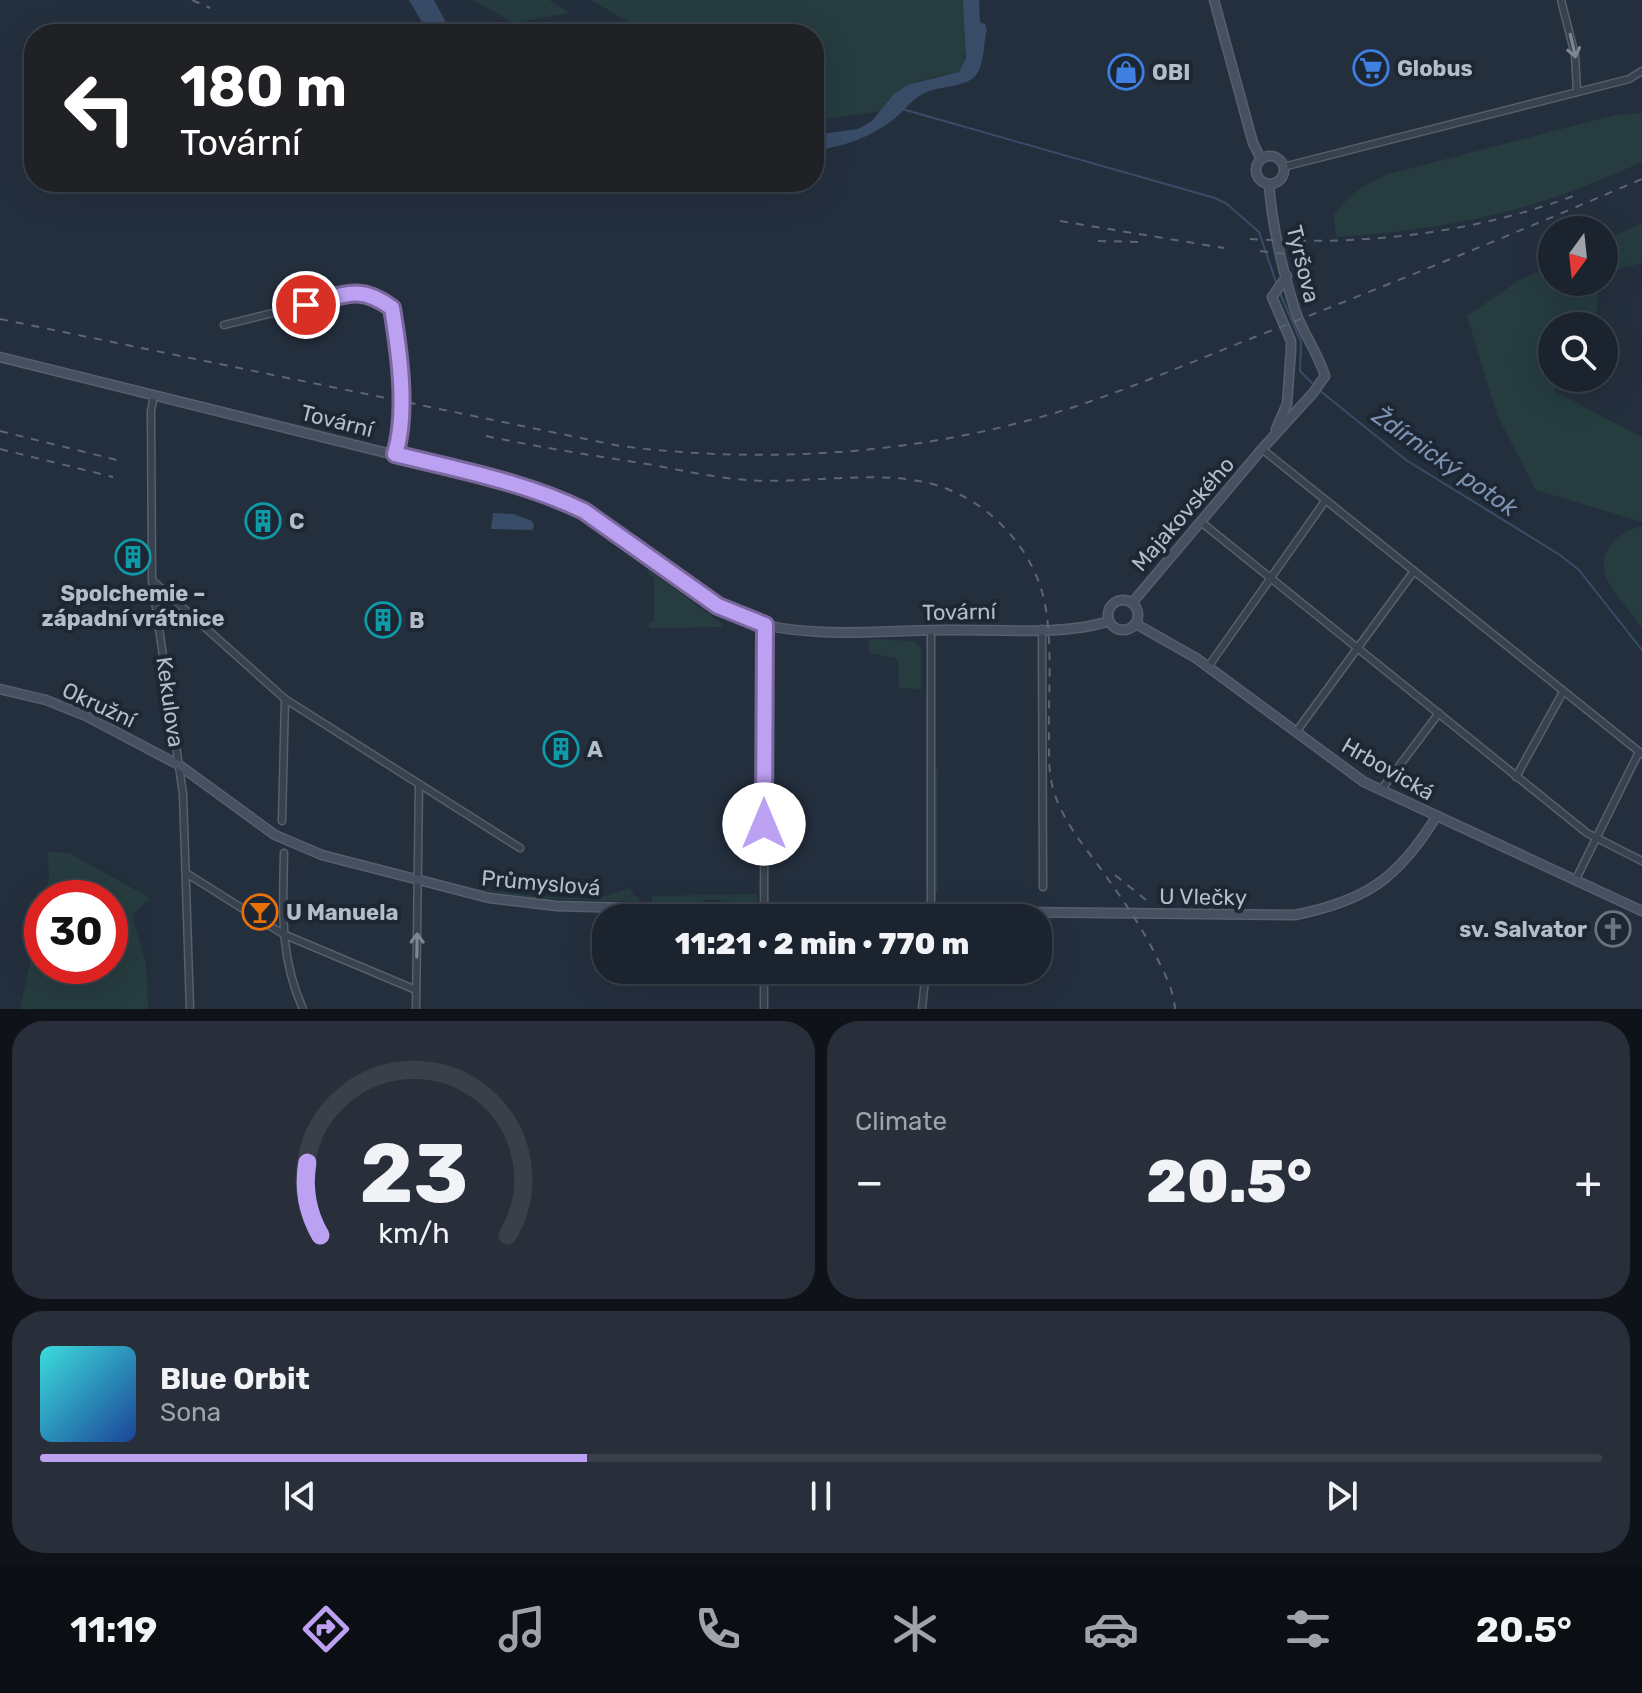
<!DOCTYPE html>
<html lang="en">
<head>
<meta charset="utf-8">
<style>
	:root { --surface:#1b232e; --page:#282f3a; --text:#f1f3f6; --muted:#a0a4aa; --line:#39404a; --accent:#bca0f2 }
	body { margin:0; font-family:Rubik,sans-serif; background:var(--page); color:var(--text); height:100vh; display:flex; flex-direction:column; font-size:30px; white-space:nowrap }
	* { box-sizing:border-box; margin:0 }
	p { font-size:26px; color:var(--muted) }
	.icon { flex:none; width:44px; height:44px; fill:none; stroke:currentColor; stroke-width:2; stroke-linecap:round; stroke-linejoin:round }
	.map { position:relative; height:1009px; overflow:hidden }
	.drawer { display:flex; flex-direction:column; gap:12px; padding:12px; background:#0f1319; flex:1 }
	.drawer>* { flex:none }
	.top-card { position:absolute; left:24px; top:24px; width:800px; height:168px; border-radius:32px; box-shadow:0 8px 32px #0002,0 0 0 2px var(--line); background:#202124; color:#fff; overflow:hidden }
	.needle { width:52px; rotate:195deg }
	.fabs { position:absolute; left:1538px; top:216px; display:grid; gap:16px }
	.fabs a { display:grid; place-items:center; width:80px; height:80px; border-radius:50%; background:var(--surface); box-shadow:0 8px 32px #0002,0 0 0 2px var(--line); font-size:40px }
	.speed { position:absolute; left:24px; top:880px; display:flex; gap:16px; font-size:40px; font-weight:700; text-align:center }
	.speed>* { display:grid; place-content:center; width:104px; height:104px; border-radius:50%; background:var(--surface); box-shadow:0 8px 32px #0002,0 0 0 2px var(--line); line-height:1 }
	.speed .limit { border:12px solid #d22; background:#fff; color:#111 }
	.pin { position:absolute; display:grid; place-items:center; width:68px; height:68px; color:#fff; margin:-34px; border:4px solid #fff; border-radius:50%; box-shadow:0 2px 8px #0007 }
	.me { position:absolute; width:88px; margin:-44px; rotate:0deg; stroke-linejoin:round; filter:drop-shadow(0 0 6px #0008) }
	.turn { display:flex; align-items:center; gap:28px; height:168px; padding:0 24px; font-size:36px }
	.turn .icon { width:104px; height:104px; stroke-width:2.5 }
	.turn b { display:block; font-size:56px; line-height:68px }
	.big { font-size:60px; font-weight:800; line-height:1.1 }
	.drawer .card { flex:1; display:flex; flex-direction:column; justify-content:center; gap:12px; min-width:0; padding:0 28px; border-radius:32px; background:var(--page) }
	.drawer .dial { align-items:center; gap:0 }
	.dial svg { height:208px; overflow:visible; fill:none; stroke:var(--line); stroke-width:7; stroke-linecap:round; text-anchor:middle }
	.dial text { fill:var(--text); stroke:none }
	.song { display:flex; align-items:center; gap:24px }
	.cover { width:96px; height:96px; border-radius:12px; background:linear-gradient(135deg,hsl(180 70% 55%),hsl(220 70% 35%)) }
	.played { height:8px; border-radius:4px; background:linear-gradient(90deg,var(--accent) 35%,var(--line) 35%) }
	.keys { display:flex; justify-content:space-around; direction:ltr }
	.heat { display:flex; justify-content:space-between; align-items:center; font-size:44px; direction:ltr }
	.drawer .tiles { flex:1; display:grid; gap:12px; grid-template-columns:1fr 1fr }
	.card:last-child { grid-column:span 2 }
	.trip { position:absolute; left:592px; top:904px; width:460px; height:80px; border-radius:32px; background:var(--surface); box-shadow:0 8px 32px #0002,0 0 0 2px var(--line); font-weight:800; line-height:80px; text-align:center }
	.tabs { display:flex; height:128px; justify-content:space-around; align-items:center; background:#0b0e12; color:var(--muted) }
	.tabs .icon { width:56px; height:56px }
	.tabs .active { color:var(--accent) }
	.tabs b { font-size:36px; color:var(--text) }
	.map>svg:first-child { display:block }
	.green { fill:#263c3f }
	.water { fill:#394c67 }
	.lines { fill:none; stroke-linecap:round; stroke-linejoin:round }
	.stream { stroke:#394c67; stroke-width:2 }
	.street-casing { stroke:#565f6c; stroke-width:9 }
	.secondary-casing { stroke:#565f6c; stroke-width:11 }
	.street { stroke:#38414e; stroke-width:6 }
	.secondary { stroke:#465061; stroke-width:8 }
	.rail { stroke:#5a6575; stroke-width:2; stroke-dasharray:8 8; stroke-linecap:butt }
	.oneway { stroke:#7c8592 }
	.route-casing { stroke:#7a689d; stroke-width:20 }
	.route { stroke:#bca0f2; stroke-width:14 }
	.labels { text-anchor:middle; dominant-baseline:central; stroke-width:8; stroke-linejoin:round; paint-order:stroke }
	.poi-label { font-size:22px; font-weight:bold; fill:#b4bcc9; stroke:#1d2633; text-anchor:start }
	.street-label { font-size:22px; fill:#b4bcc9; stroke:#1d2633 }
	.water-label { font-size:24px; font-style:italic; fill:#7c92b1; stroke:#1d2633 }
</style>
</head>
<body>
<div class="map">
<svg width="1642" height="1009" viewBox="0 0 1642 1009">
	<rect width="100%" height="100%" fill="#242f3e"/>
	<!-- green -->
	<g class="green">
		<polygon points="474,0 549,0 569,13 513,23"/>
		<path d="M591,0H963C966,25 970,48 959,72C929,79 897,81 881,111L814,121V34H649Z"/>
		<path d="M1642,113V162C1602,179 1562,197 1520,208C1459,225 1399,233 1336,237L1334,215C1352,191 1361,187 1388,174L1615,115Z"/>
		<polygon points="1642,223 1642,263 1604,273 1604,241"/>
		<polygon points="1552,265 1552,282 1599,282 1595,326 1552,326 1552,378 1558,378 1554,391 1642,437 1642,522 1536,490 1497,415 1467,316 1518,281"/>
		<path d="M1642,526V628C1629,606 1588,575 1610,546C1618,535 1629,529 1642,526Z"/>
		<polygon points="648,569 721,623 722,627 650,628 648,624 654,620 654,578 648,574"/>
		<polygon points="869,639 914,641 921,648 921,689 899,688 898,661 895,658 869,653"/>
		<polygon points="938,768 938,893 935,893 935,771"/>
		<polygon points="48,852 69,853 150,898 132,915 146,964 148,1009 20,1009 42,909 42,966 110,966 110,898 44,898 49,879"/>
		<polygon points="630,888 634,896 638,896 639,902 527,898 480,889 532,896 595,899"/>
		<polygon points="757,894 758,900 753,905 709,899 692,904 652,903 652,896"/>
	</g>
	<!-- water -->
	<g class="water">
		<polygon points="409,0 434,0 452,34 429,34"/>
		<path d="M963,0H979L980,22L985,24L987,30C983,42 985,60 978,72C969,88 943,85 927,92C912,98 906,109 894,119C870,138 844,146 814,151V135L858,129L872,121L893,95L907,85L959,72L966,57Z"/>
		<polygon points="493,513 514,514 532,521 534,526 532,530 491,529"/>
	</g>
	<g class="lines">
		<!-- stream -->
		<g class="stream">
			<polyline points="902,109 1215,198 1227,204 1259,232 1277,285"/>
			<polyline points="1279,291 1301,342 1300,371 1315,386"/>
			<polyline points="1319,390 1406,460 1560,555 1579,570 1642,650"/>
		</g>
		<defs>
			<g id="street">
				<polyline points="1561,0 1575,55 1577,92"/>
				<polyline points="1283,167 1629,79 1642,71"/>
				<path d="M224,325L361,291L378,297L392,308C399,350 408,413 395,454"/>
				<polyline points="154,395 151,411 152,580 183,794 190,1009"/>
				<polyline points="1262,449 1642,754"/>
				<polyline points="1201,522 1587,833 1642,861"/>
				<polyline points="152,580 285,699 520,848"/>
				<polyline points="1042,629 1043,887"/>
				<polyline points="1208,667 1325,501"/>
				<polyline points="1296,732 1414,571"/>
				<polyline points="1516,777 1563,692"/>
				<polyline points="1381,790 1439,713"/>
				<polyline points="282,821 285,699"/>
				<path d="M284,853C283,909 279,956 303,1009"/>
				<polyline points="186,873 283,934 416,990"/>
				<polyline points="1575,881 1639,752"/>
				<polyline points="764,918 765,625"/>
				<polyline points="931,918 931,630"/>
				<polyline points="416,1009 419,784"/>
				<polyline points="764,1009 764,970"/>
				<polyline points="922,1009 926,970"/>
			</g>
			<g id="secondary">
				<polyline points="1214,0 1253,143 1261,159"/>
				<circle cx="1270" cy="170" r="14"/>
				<path d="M0,357L536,490C607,515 655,572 720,607C734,614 749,621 765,625C823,638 887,630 946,630C994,629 1065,636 1109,621"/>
				<polyline points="1276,429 1287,404 1291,350 1291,341 1272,297 1287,276"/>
				<circle cx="1123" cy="615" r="15"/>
				<path d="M1132,603L1262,449L1313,393L1325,376C1318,353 1304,335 1296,313C1283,272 1272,226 1269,184"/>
				<polyline points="1136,624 1196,658 1364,782 1642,911"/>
				<path d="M0,689L46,700L86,716L179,765L275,835L322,855L489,898L557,906L631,908L1295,915C1365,901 1398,879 1436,817"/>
			</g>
		</defs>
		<!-- street casing -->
		<use href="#street" class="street-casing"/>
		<!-- secondary casing -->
		<use href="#secondary" class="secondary-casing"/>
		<!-- street -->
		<use href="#street" class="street"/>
		<!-- secondary -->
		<use href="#secondary" class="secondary"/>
		<!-- rail -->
		<g class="rail">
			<polyline points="192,0 210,8"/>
			<polyline points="1060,221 1224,248"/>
			<path d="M1250,239C1364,246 1472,234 1579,194"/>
			<polyline points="1098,241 1142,242"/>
			<polyline points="1260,251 1294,255"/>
			<path d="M0,319L620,446C773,465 927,454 1074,407C1143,384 1210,354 1278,328C1400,280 1521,231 1642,179"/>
			<polyline points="0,431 117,460"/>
			<path d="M486,436C542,448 597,456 653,465C685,471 716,478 748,480C810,485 896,465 952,491C990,507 1023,541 1038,580C1055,621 1048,690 1049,735C1049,756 1048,775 1055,795C1065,824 1085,847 1103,872C1123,900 1142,927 1157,958C1165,974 1174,991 1175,1009"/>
			<polyline points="0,449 113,477"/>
			<polyline points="1115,875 1146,900"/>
		</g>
	</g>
	<!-- one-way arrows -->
	<defs><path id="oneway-shaft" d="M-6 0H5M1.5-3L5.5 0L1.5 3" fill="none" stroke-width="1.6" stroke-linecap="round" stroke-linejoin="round" transform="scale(2)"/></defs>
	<g class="oneway">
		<use href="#oneway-shaft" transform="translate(1573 46) rotate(77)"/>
		<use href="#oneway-shaft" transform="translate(417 945) rotate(-89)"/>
	</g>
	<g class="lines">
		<defs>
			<path id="route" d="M306,305C343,296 358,283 392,308C399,350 408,413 395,454C459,470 524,482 584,511L718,606L765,625L764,824"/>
		</defs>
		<!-- route casing -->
		<use href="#route" class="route-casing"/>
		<!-- route -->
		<use href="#route" class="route"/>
	</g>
	<!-- icons -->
	<defs>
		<symbol id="supermarket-ring" viewBox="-11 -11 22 22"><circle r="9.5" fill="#1d2633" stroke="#3f7fe0" stroke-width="1.5"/><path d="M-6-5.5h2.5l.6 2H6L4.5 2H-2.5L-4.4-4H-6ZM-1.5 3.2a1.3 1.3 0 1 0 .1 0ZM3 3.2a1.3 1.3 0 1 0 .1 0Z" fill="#3f7fe0"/></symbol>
		<symbol id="shop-ring" viewBox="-11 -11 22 22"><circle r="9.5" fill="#1d2633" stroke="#3f7fe0" stroke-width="1.5"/><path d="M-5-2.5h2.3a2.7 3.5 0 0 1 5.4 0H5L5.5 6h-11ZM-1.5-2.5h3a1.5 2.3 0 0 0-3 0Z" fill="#3f7fe0"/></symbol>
		<symbol id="building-ring" viewBox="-11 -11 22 22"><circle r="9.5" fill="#1d2633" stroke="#0f9aa8" stroke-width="1.5"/><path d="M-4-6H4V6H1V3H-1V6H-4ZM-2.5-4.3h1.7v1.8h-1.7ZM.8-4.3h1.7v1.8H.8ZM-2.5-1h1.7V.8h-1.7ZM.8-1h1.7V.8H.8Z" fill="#0f9aa8"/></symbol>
		<symbol id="bar-ring" viewBox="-11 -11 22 22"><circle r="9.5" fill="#1d2633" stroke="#e8710a" stroke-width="1.5"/><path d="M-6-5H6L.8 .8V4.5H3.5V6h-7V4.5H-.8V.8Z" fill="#e8710a"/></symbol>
		<symbol id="church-ring" viewBox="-11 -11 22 22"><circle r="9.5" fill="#1d2633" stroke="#6b7280" stroke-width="1.5"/><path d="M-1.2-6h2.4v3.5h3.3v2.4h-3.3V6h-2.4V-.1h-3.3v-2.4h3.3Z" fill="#6b7280"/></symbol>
	</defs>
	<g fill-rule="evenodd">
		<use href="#supermarket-ring" x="1351" y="48" width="40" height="40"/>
		<use href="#shop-ring" x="1106" y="52" width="40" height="40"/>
		<use href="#building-ring" x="243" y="501" width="40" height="40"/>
		<use href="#building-ring" x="113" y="537" width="40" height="40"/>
		<use href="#building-ring" x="363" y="600" width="40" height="40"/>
		<use href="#building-ring" x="541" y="729" width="40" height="40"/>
		<use href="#bar-ring" x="240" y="892" width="40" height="40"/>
		<use href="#church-ring" x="1593" y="909" width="40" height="40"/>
	</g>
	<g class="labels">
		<!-- poi labels -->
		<g class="poi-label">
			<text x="1397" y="68">Globus</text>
			<text x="1152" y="72">OBI</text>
			<text x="289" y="521">C</text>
			<text x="133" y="593" text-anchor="middle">Spolchemie –<tspan x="133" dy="25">západní vrátnice</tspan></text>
			<text x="409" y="620">B</text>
			<text x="587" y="749">A</text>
			<text x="286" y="912">U Manuela</text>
			<text x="1587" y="929" text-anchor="end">sv. Salvator</text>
		</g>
		<!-- street labels -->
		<g class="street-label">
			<text transform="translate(1303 264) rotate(76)">Tyršova</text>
			<text transform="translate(337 421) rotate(14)">Tovární</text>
			<text transform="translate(1183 514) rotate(-49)">Majakovského</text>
			<text transform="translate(959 612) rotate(-1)">Tovární</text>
			<text transform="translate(170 702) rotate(82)">Kekulova</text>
			<text transform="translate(99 705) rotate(25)">Okružní</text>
			<text transform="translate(1388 769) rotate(30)">Hrbovická</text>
			<text transform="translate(541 883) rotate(5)">Průmyslová</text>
			<text transform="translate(1203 897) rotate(1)">U Vlečky</text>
		</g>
		<!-- water labels -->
		<g class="water-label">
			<text transform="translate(1445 462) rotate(35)">Ždírnický potok</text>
		</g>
	</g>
</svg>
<div class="fabs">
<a><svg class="needle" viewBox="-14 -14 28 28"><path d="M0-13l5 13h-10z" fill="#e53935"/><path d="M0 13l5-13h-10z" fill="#a0a4aa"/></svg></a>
<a><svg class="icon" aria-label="search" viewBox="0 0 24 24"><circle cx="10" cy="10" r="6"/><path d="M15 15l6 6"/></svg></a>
</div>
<div class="speed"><div class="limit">30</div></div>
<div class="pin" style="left:306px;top:305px;background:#d93025"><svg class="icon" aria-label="arrive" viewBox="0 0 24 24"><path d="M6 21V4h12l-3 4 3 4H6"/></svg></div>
<svg class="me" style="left:764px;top:824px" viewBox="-20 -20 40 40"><circle r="19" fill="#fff"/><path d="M0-13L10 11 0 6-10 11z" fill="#bca0f2"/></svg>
<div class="trip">11:21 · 2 min · 770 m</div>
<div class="top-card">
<div class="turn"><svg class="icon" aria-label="left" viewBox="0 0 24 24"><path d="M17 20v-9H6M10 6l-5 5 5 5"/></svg><div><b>180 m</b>Tovární</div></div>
</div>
</div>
<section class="drawer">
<div class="tiles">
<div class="card dial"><svg viewBox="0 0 100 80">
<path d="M14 69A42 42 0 1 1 86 69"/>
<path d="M14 69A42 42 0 0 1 9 41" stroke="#bca0f2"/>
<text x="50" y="56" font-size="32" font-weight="700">23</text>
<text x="50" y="72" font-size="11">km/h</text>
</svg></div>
<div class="card"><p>Climate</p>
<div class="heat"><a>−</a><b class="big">20.5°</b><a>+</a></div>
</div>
<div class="card">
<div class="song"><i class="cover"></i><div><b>Blue Orbit</b><p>Sona</p></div></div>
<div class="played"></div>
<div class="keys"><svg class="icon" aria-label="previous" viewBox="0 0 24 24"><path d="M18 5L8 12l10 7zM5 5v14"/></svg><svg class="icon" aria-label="pause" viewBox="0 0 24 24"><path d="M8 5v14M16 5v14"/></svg><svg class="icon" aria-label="next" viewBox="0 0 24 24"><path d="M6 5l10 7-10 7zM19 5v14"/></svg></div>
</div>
</div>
</section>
<nav class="tabs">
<b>11:19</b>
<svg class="icon active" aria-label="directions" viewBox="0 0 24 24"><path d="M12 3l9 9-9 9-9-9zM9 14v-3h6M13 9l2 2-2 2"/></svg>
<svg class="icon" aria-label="music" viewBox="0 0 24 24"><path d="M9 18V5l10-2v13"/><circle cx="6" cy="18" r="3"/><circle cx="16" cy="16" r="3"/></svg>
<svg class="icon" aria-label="phone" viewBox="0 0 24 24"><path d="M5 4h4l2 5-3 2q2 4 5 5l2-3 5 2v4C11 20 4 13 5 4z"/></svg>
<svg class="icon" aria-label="climate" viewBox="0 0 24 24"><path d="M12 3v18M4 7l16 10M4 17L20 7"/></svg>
<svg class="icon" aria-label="car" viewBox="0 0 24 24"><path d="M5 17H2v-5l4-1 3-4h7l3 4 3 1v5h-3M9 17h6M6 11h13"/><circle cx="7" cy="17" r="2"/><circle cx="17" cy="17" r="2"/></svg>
<svg class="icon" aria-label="filters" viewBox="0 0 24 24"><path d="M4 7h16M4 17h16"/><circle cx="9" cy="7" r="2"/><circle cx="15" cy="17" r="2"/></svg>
<b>20.5°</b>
</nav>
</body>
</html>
